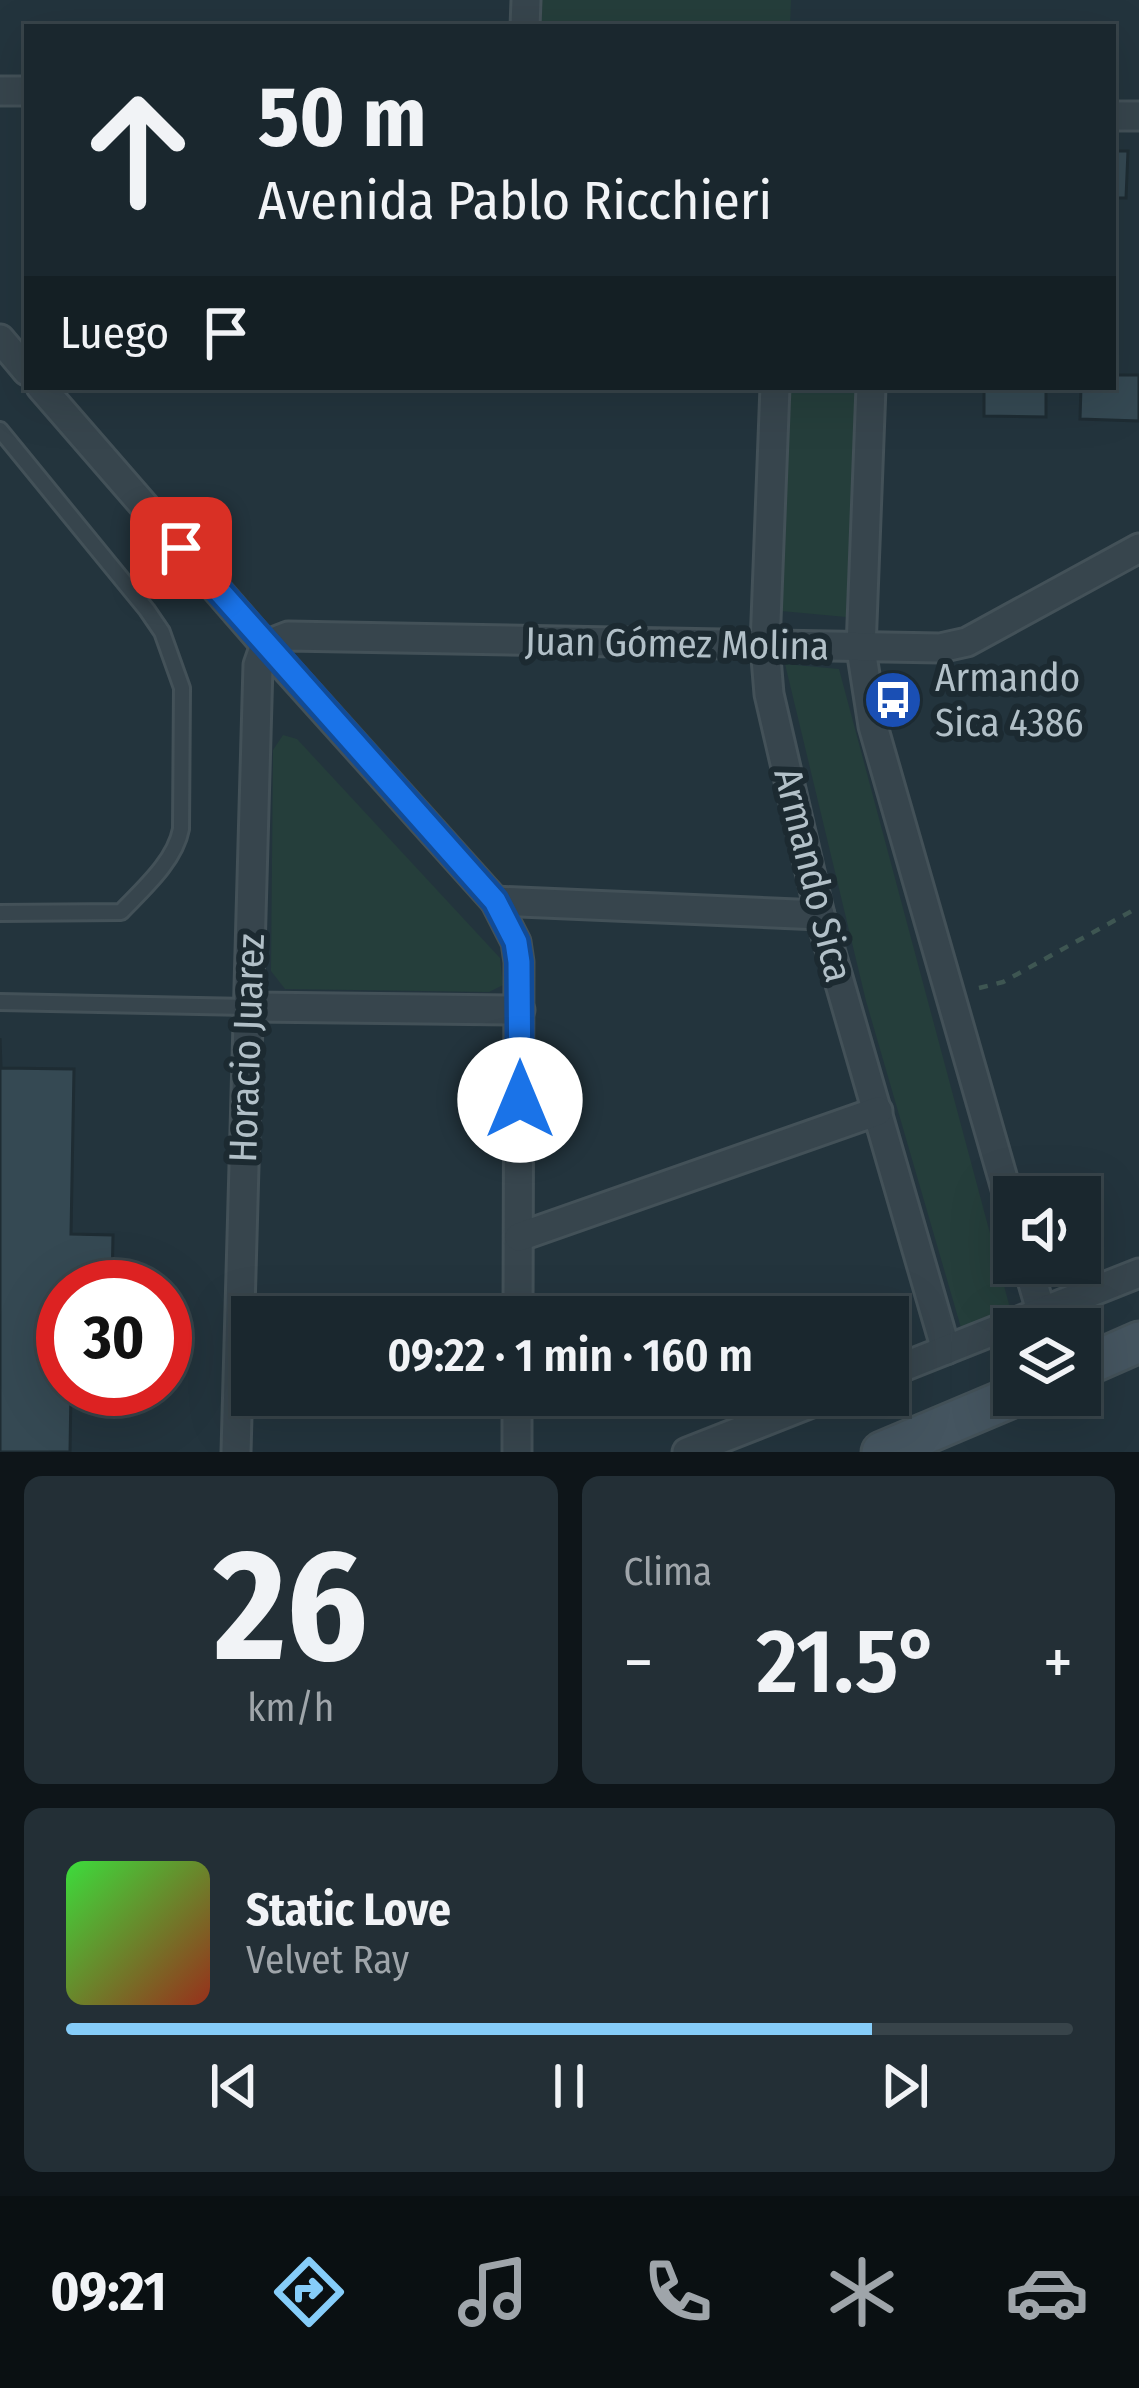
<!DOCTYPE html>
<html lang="es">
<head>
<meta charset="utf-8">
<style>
	:root { --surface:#1a272e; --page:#232f36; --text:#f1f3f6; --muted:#9fa5aa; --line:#38444a; --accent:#86cdf9 }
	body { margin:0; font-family:"Fira Sans Condensed",sans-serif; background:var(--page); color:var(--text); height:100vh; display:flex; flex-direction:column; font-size:45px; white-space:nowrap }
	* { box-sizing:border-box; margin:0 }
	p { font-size:39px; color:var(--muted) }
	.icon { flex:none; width:66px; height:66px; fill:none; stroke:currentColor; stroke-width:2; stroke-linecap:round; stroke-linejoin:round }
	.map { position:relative; height:1452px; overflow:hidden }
	.details { display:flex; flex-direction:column; gap:24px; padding:24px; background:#0e1519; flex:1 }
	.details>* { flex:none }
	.top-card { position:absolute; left:24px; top:24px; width:1092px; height:366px; border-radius:0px; box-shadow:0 12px 48px #0002,0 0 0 3px var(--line); background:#1a272e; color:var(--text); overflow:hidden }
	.controls { position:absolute; left:993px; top:1176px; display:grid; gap:24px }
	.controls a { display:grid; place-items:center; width:108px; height:108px; border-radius:0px; background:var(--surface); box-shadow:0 12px 48px #0002,0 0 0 3px var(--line); font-size:60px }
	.speed { position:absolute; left:36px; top:1260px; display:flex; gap:24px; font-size:60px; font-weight:700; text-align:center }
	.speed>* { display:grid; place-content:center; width:156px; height:156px; border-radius:50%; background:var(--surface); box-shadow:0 12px 48px #0002,0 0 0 3px var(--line); line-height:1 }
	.speed .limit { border:18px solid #d22; background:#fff; color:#111 }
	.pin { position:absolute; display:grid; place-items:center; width:102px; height:102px; color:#fff; margin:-51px; border-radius:24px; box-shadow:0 6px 18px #0006 }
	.me { position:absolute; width:132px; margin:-66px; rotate:0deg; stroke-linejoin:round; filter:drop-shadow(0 0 9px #0008) }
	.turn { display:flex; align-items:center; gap:42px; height:252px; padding:0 36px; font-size:54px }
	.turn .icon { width:156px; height:156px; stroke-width:2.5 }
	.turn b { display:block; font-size:84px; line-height:102px }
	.then { display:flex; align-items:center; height:114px; padding:0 36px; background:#0003; gap:24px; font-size:45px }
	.big { font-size:90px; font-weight:600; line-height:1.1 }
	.details .tile { flex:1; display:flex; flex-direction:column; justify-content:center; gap:18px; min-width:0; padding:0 42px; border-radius:18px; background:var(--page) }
	.details .dial { align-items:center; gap:0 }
	.dial b { font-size:156px; line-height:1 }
	.song { display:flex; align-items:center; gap:36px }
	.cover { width:144px; height:144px; border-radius:18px; background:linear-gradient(135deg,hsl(120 70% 55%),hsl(10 70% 35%)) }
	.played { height:12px; border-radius:6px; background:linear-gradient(90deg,var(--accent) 80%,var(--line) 80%) }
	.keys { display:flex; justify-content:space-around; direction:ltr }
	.heat { display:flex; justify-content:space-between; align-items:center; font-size:66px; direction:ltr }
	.details .tiles { flex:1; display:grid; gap:24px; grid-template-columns:1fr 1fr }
	.tile:last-child { grid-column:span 2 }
	.trip { position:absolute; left:231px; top:1296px; width:678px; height:120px; border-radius:0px; background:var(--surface); box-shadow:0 12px 48px #0002,0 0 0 3px var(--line); font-weight:600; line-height:120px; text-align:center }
	.tabs { display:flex; height:192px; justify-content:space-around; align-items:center; background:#0a1012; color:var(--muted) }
	.tabs .icon { width:84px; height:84px }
	.tabs .active { color:var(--accent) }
	.tabs b { font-size:54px; color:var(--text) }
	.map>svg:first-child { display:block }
	.green { fill:#253e3b }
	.building { fill:#354953; stroke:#1e2c33; stroke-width:3 }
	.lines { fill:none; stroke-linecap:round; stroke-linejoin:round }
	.lane-casing { stroke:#435158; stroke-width:20 }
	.street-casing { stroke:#435158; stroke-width:33 }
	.secondary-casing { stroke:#435158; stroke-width:45 }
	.path { stroke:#3e5652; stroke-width:4.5; stroke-dasharray:9 9; stroke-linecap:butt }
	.lane { stroke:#37454d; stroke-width:14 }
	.street { stroke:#37454d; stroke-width:27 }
	.secondary { stroke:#455560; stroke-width:39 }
	.route-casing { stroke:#114b97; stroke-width:30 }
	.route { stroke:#1a73e8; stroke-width:21 }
	.labels { text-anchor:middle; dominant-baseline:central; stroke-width:12; stroke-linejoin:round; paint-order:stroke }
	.street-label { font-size:39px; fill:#b2c0c8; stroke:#1c2a31 }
	.poi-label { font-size:39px; fill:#b2c0c8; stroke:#1c2a31; text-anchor:start }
</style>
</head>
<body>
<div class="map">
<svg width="1139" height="1452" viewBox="0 0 1139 1452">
	<rect width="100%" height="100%" fill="#23343d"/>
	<!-- green -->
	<g class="green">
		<polygon points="526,0 791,0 790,27 525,27"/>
		<polygon points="790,387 856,387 846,617 781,611"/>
		<polygon points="785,664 839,669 1014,1323 966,1345 866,1001"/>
		<polygon points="283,735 297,739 500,958 503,985 489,992 285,989 271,971 273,750"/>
	</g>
	<!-- building -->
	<g class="building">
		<polygon points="1113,151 1128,151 1126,198 1113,198"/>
		<polygon points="1113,375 1139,375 1139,421 1080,419 1081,387 1113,387"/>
		<polygon points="984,387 1046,387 1046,417 984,416"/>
		<polygon points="0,1038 1,1068 74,1069 71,1234 113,1235 112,1287 63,1287 63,1389 71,1389 70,1452 0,1452"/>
	</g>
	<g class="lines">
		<defs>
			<g id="lane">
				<path d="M0,430L147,610L162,632L182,688L181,829C175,861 143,889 121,912L0,913"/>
				<polyline points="0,1002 248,1007"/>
			</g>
			<g id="street">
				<polyline points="525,27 526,0"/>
				<polyline points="0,91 27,91"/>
				<polyline points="1113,116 1139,116"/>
				<polyline points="0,339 27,371"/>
				<polyline points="41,387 265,645 495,901 516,942 519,962 518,1317"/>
				<polyline points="775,387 765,646 769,694 820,915 946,1350"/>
				<polyline points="871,387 861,649 873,726 1014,1217"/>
				<polyline points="265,645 288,636 940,648 967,642 1139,548"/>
				<polyline points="495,901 820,915"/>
				<polyline points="248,1007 520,1010"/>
				<polyline points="519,1237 878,1111"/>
				<polyline points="1027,1263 1042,1314"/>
				<polyline points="888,1373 1139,1273"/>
				<polyline points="236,1452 258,665 265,645"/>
				<polyline points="517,1452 517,1395"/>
				<polyline points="687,1452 832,1395"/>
			</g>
			<g id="secondary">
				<polyline points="1080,1368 1139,1342"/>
				<polyline points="882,1452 1017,1395"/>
			</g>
		</defs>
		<!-- lane casing -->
		<use href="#lane" class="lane-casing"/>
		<!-- street casing -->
		<use href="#street" class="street-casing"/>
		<!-- secondary casing -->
		<use href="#secondary" class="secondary-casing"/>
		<!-- path -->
		<polyline class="path" points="979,988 1003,982 1139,907"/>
		<!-- lane -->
		<use href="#lane" class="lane"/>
		<!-- street -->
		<use href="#street" class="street"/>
		<!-- secondary -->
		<use href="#secondary" class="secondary"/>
	</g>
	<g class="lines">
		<defs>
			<polyline id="route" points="181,548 495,901 516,942 519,962 520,1100"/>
		</defs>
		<!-- route casing -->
		<use href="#route" class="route-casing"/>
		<!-- route -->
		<use href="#route" class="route"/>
	</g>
	<!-- icons -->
	<defs>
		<symbol id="bus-disc" viewBox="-11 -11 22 22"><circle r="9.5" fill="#1a4fb4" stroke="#1c2a31"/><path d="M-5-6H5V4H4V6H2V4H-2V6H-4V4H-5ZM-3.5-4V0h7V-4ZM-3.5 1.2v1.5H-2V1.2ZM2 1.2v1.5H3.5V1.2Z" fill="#fff"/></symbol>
	</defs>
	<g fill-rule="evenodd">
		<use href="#bus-disc" x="860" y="667" width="66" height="66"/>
	</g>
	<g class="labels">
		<!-- street labels -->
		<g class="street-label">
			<text transform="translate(677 644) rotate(1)">Juan Gómez Molina</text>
			<text transform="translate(813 875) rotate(76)">Armando Sica</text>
			<text transform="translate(247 1048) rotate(-88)">Horacio Juarez</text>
		</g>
		<!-- poi labels -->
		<g class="poi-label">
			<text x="935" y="678">Armando<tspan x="935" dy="45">Sica 4386</tspan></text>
		</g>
	</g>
</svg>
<div class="controls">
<a><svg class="icon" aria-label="sound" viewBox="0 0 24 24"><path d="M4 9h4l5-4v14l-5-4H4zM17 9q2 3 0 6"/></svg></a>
<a><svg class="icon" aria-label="layers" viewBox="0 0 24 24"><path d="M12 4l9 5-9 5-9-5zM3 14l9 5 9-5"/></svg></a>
</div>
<div class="speed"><div class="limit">30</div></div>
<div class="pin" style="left:181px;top:548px;background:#d93025"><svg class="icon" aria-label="arrive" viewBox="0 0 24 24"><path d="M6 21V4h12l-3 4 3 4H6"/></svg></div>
<svg class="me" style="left:520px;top:1100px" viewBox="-20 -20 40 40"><circle r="19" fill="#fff"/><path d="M0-13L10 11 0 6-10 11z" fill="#1a73e8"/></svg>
<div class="trip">09:22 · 1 min · 160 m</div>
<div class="top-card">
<div class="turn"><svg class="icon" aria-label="ahead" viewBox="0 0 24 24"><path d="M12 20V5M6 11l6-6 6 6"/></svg><div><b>50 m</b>Avenida Pablo Ricchieri</div></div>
<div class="then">Luego<svg class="icon" aria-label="arrive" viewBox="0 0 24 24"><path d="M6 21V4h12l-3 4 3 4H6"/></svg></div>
</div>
</div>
<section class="details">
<div class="tiles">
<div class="tile dial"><b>26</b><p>km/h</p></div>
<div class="tile"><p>Clima</p>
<div class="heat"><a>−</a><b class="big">21.5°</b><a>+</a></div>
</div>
<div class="tile">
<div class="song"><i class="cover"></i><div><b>Static Love</b><p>Velvet Ray</p></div></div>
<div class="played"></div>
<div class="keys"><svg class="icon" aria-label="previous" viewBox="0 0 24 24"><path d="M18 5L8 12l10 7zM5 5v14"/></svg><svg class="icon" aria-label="pause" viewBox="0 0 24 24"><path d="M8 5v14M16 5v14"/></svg><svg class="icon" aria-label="next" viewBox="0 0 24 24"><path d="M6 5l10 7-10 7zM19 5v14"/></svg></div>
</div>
</div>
</section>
<nav class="tabs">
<b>09:21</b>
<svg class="icon active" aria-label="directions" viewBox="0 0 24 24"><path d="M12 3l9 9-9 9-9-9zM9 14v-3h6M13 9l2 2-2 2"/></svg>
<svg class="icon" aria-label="music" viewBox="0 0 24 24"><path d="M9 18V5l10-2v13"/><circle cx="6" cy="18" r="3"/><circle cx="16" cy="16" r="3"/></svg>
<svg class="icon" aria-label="phone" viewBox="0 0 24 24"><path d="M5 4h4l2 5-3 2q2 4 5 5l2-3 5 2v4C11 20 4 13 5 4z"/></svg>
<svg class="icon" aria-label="climate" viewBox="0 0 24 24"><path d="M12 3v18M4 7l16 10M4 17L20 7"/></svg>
<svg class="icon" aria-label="car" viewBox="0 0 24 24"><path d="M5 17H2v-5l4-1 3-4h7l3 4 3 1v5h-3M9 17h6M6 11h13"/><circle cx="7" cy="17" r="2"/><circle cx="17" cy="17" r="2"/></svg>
</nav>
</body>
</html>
